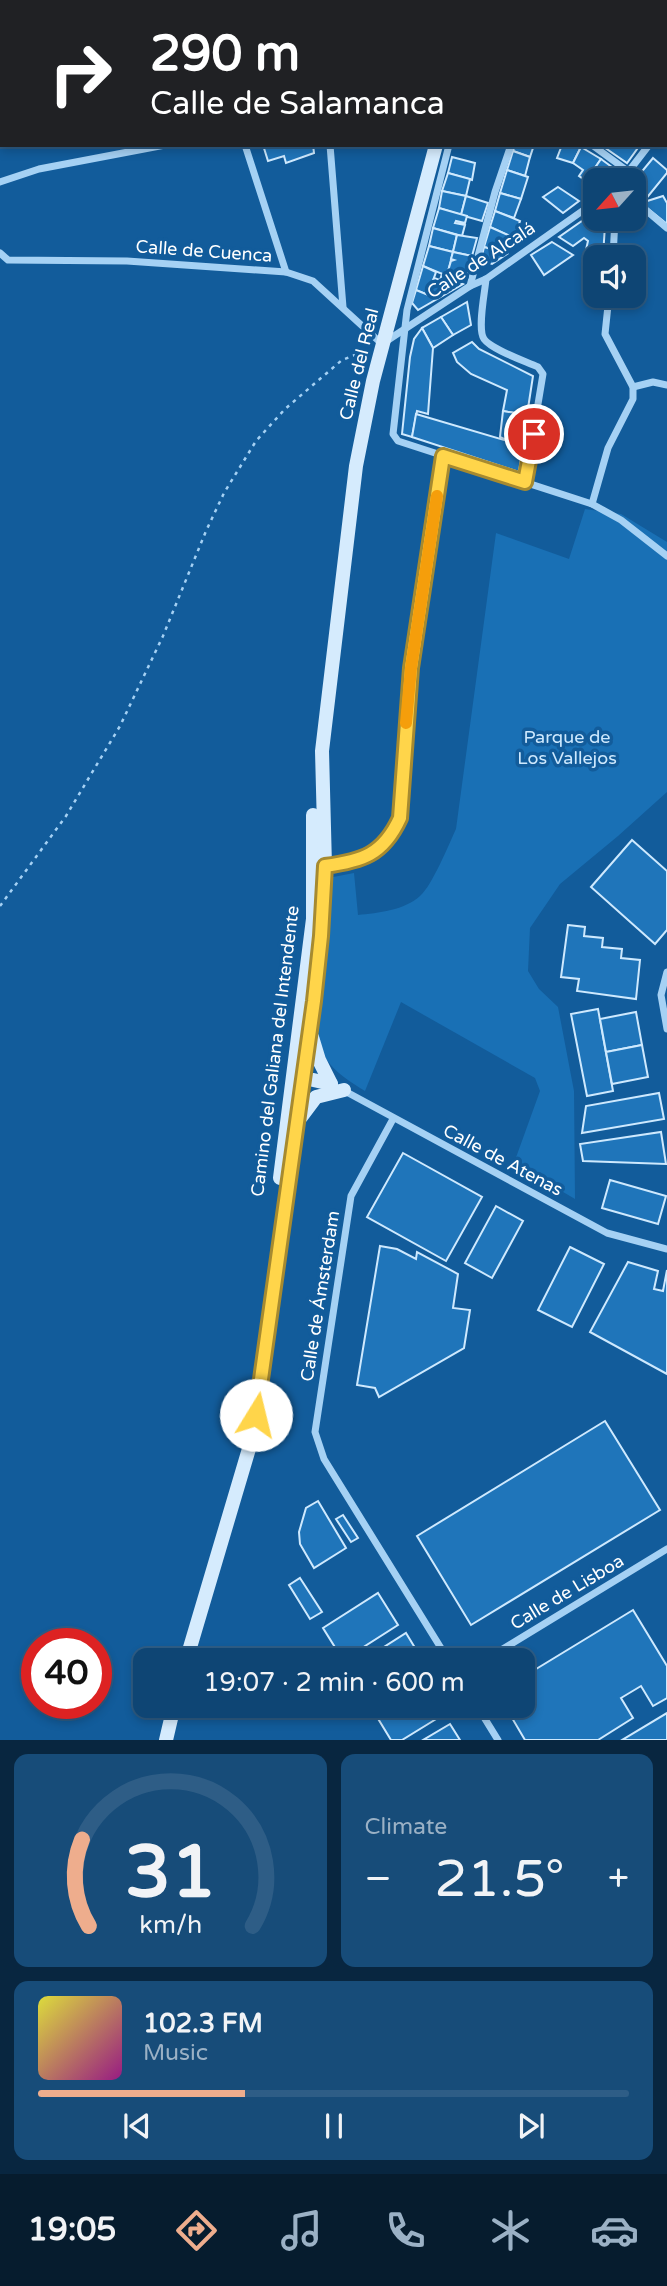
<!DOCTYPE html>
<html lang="en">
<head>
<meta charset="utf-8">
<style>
	:root { --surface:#0e4574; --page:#174c79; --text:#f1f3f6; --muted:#9bb1c5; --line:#2e5d86; --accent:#eead8d }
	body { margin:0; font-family:"Varela Round",sans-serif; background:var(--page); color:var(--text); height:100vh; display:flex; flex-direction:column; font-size:26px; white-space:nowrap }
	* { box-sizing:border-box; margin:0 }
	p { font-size:23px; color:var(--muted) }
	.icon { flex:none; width:38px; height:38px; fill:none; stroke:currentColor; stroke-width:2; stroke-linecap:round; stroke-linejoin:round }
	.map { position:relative; height:1740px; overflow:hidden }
	.details { display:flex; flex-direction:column; gap:14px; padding:14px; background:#082640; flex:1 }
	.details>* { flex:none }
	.guide { position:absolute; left:0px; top:0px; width:668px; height:147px; box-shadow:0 4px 10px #0003,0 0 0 2px var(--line); background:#202124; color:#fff; overflow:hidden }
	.needle { width:46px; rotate:243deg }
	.fabs { position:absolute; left:583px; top:168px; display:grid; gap:14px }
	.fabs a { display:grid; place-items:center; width:63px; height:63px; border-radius:14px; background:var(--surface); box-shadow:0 4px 10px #0003,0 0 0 2px var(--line); font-size:35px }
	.speed { position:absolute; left:21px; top:1628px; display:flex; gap:14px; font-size:35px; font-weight:700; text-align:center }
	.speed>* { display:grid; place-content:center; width:91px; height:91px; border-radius:50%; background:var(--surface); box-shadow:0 4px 10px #0003,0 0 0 2px var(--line); line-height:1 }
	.speed .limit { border:10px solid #d22; background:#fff; color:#111 }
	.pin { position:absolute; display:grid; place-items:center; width:60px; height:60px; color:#fff; margin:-30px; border:4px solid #fff; border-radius:50%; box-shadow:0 2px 7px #0007 }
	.me { position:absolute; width:77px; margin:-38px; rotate:9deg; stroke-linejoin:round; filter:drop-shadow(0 0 5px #0008) }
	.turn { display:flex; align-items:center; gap:24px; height:147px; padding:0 35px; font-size:32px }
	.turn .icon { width:91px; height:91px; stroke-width:2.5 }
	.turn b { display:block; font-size:49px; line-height:60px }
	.big { font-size:52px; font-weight:600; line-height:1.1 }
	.details .card { flex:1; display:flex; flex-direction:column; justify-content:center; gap:10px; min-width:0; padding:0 24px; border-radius:14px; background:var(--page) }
	.details .dial { align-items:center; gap:0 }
	.dial svg { height:182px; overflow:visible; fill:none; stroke:var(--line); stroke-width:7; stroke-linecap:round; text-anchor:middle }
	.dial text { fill:var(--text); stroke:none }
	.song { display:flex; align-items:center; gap:21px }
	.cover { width:84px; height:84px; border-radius:10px; background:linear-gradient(135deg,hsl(60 70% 55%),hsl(310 70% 35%)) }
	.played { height:7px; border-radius:4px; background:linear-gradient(90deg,var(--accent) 35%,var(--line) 35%) }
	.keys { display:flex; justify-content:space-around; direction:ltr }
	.heat { display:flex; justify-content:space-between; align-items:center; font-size:38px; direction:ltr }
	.details .tiles { flex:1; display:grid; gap:14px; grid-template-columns:1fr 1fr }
	.card:last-child { grid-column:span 2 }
	.trip { position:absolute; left:133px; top:1648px; width:402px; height:70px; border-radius:14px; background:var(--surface); box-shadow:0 4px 10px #0003,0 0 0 2px var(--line); font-weight:600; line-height:70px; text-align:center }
	.tab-bar { display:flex; height:112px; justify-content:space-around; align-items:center; background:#061c2e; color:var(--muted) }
	.tab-bar .icon { width:49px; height:49px }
	.tab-bar .selected { color:var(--accent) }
	.tab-bar b { font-size:32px; color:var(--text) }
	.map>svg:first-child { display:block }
	.green { fill:#1970b5 }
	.building { fill:#1f75ba; stroke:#cee9fe; stroke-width:2 }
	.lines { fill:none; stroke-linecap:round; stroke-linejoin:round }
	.path { stroke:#a5d1f4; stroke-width:2.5; stroke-dasharray:3.5 5; stroke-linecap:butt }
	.street { stroke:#a5d1f4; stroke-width:7 }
	.secondary { stroke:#d5ebfd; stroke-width:14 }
	.route-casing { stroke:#a68a30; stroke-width:18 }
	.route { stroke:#ffd54a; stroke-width:12 }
	.slow { stroke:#f59e0b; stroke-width:12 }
	.labels { text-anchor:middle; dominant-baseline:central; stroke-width:7; stroke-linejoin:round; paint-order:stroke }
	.street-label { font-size:18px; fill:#fff; stroke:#125c9b }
	.park-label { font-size:18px; fill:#cee9fe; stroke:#125c9b }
</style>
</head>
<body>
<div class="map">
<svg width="667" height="1740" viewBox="0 0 667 1740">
	<rect width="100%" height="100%" fill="#125c9b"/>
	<!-- green -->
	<path class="green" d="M585,509L621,514L667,542V792L618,836L560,884L530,928L528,971L539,989L558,1007L574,1091L575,1199L514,1163L540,1091L535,1078L401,1002L365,1091C338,1074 326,1066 314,1035L328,878L354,873L358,915C378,913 405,910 420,896C432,886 449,844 456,829L496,533L569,559Z"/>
	<!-- building -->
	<g class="building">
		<polygon points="263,145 313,145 314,153 286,163 284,156 268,161"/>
		<polygon points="515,145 534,145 530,157 513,151"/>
		<polygon points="562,145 581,147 573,163 557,158"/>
		<polygon points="601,145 640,145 627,163"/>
		<polygon points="581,147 601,159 586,181 579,176 583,170 573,163"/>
		<polygon points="513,151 530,157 525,176 507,170"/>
		<polygon points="452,157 475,163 472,180 448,173"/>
		<polygon points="653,158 667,170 667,173 645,200 634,190 634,181"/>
		<polygon points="601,159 620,173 609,180 595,180 595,188 586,181"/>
		<polygon points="507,170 528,177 521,199 500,193"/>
		<polygon points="448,173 470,179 466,196 442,191"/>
		<polygon points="558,187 579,201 563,213 543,197"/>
		<polygon points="442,191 466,196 461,215 439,208"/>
		<polygon points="500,193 521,199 514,218 495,211"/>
		<polygon points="466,196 488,203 482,221 461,215"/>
		<polygon points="663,196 667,203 667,224 641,203"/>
		<polygon points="439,208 467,216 465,223 456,221 455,223 465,225 462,236 433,228"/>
		<polygon points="495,211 520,221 514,238 490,227"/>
		<polygon points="589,216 598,223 605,225 603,257 595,257 595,259 585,254 588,241 584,238 573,246 559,237"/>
		<polygon points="490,227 508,235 502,252 484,247"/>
		<polygon points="433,228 457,235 453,252 429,246"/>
		<polygon points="457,235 477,238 472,256 453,252"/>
		<polygon points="552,242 573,255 544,275 531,255"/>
		<polygon points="429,246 453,252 447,276 423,266"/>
		<polygon points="484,247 502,252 507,254 492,264 481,260"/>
		<polygon points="453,252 472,256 466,278 448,271 451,261 454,260 451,259"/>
		<polygon points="423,266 436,272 428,295 416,290"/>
		<polygon points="442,274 463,284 418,310 412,303 416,290 428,295 434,278 440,280"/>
		<polygon points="467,302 471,325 453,335 441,317"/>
		<polygon points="441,317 453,335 433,348 422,328"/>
		<polygon points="422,328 433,348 428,414 417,411 412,437 402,434 410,357 414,339"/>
		<polygon points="472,342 479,349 533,376 527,415 503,411 507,390 471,374 457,362 453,353"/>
		<polygon points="503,411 527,415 522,451 510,448 511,442 500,437"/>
		<polygon points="416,414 511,442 510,448 522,451 519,472 412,437"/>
		<polygon points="632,840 667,871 667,930 655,944 591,887"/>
		<polygon points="568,925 585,927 584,936 603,938 602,947 622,949 621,958 640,960 636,999 577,991 579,979 561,977"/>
		<polygon points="598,1009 613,1091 587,1096 571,1014"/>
		<polygon points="636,1012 642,1045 606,1052 600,1019"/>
		<polygon points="642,1045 648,1077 612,1084 606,1052"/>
		<polygon points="659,1093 664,1119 582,1133 586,1106"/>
		<polygon points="661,1132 666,1164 583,1161 580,1144"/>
		<polygon points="403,1153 482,1197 446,1261 367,1217"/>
		<polygon points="610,1180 666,1196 658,1224 602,1208"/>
		<polygon points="496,1206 523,1221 492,1278 465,1263"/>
		<polygon points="380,1246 397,1249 416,1259 417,1252 458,1274 453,1308 470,1310 464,1348 379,1397 375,1388 357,1385"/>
		<polygon points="570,1247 604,1264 572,1327 538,1310"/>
		<polygon points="628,1262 658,1271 654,1289 663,1291 667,1270 667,1374 590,1332"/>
		<polygon points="605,1421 660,1510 471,1625 417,1536"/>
		<polygon points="318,1501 346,1548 314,1568 300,1544 299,1532 306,1508"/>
		<polygon points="343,1515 358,1538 351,1542 336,1519"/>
		<polygon points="300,1578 322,1612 310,1619 289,1585"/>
		<polygon points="378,1593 398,1625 343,1660 323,1628"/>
		<polygon points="633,1610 667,1666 667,1698 653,1706 641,1686 621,1698 633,1718 598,1740 525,1740 505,1706 523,1706 523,1677"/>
		<polygon points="406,1633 423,1661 362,1661"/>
		<polygon points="384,1706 442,1706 446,1713 402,1740 391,1740 374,1712"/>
		<polygon points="667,1713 667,1740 622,1740"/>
		<polygon points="450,1724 460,1740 423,1740"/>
	</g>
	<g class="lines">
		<!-- path -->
		<polyline class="path" points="0,906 66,816 120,726 163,636 206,531 224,493 256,441 285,409 342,360 368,350"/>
		<!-- street -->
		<g class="street">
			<polyline points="244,0 245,2"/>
			<polyline points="317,0 317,2"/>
			<polyline points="495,2 496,0"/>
			<polyline points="667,45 667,44"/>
			<polyline points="245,145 286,272"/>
			<polyline points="330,145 343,307"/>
			<polyline points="449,145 407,310 393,434 398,441 592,504 621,520 667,556"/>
			<polyline points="592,145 629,172"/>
			<polyline points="622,180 649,145"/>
			<polyline points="0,182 39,169 165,145"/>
			<polyline points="634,200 667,228"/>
			<polyline points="0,253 8,260 127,261 286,272 313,281 382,344 470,286 486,279 595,202"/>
			<polyline points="613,257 615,219"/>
			<path d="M486,279C485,292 477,329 484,339C492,350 525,361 538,367L543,374L525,482"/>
			<polyline points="470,286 495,192 511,145"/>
			<polyline points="633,387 653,382 667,385"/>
			<polyline points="592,504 608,448 633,399 633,387 605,334 609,296"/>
			<path d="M325,866C363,861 383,855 400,818L411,668L443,456"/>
			<polyline points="667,972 661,995 667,1029"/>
			<polyline points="341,1089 607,1233 667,1249"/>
			<polyline points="393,1119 351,1196 315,1432 324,1459 449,1661"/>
			<polyline points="483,1661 667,1549"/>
			<polyline points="477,1706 498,1740"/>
		</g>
		<!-- secondary -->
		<g class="secondary">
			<polyline points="551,0 554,2"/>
			<polyline points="268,2 272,0"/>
			<polyline points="481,2 482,0"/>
			<polyline points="0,63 2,67 0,67"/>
			<polyline points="0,92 2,88"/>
			<polyline points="312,1037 319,1060 331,1084"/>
			<polyline points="302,1070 309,1079 331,1084"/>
			<polyline points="301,1117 316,1097 344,1090"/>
			<polyline points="280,1178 313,919 313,815"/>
			<polyline points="186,1661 251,1442 260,1388 301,1103 321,936 325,866 322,751 356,466 373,381 436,145"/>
			<polyline points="166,1740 174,1706"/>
		</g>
	</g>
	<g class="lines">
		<defs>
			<path id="route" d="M256,1415L314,1001L321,936L325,866C362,861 383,855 400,818L411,668L443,456L525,482L534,434"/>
		</defs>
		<!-- route casing -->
		<use href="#route" class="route-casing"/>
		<!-- route -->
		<use href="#route" class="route"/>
		<!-- slow -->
		<polyline class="slow" points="406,723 411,668 437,496"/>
	</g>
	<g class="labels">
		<!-- street labels -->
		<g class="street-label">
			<text transform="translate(204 251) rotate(4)">Calle de Cuenca</text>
			<text transform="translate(481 260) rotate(-33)">Calle de Alcalá</text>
			<text transform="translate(359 364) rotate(-76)">Calle del Real</text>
			<text transform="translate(275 1051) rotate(-83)">Camino del Galiana del Intendente</text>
			<text transform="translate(503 1160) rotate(28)">Calle de Atenas</text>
			<text transform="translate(320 1296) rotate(-81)">Calle de Ámsterdam</text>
			<text transform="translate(567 1592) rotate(-31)">Calle de Lisboa</text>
		</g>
		<!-- park labels -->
		<g class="park-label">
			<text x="567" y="737">Parque de<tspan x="567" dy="21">Los Vallejos</tspan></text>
		</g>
	</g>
</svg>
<div class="fabs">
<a><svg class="needle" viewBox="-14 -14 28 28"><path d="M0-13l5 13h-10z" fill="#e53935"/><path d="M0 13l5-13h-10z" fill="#9bb1c5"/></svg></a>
<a><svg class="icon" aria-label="sound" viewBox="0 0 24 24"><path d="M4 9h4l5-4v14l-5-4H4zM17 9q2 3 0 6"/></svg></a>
</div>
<div class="speed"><div class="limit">40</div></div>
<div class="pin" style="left:534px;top:434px;background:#d93025"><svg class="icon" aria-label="arrive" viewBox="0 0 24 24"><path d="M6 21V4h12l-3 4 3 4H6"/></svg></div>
<svg class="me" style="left:256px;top:1415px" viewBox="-20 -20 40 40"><circle r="19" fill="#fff"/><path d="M0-13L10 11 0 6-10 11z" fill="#ffd54a"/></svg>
<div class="trip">19:07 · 2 min · 600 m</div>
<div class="guide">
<div class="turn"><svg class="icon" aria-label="right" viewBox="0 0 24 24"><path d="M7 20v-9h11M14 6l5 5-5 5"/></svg><div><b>290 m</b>Calle de Salamanca</div></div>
</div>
</div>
<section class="details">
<div class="tiles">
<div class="card dial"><svg viewBox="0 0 100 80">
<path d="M14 69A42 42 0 1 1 86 69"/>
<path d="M14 69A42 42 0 0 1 11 31" stroke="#eead8d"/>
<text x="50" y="56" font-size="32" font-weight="700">31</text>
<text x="50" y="72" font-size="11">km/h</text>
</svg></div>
<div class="card"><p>Climate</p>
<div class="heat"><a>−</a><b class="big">21.5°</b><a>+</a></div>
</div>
<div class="card">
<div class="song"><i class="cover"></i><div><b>102.3 FM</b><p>Music</p></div></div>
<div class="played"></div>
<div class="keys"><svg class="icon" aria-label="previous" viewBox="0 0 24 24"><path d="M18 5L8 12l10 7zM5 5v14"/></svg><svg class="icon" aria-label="pause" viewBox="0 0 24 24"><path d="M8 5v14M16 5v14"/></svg><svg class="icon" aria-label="next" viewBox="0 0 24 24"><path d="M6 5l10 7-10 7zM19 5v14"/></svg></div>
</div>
</div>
</section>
<nav class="tab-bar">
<b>19:05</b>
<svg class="icon selected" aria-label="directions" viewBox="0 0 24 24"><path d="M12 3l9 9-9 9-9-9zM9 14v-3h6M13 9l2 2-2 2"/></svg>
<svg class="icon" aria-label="music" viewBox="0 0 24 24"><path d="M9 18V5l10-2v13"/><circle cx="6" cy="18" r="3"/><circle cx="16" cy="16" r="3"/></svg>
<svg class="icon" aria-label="phone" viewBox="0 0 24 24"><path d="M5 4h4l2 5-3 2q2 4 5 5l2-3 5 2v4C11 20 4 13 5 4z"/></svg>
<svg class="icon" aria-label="climate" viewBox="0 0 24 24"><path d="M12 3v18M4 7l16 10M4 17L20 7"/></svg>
<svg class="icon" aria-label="car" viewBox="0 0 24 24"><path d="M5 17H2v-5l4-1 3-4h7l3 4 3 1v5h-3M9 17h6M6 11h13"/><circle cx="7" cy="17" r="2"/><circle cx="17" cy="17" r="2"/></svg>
</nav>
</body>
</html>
